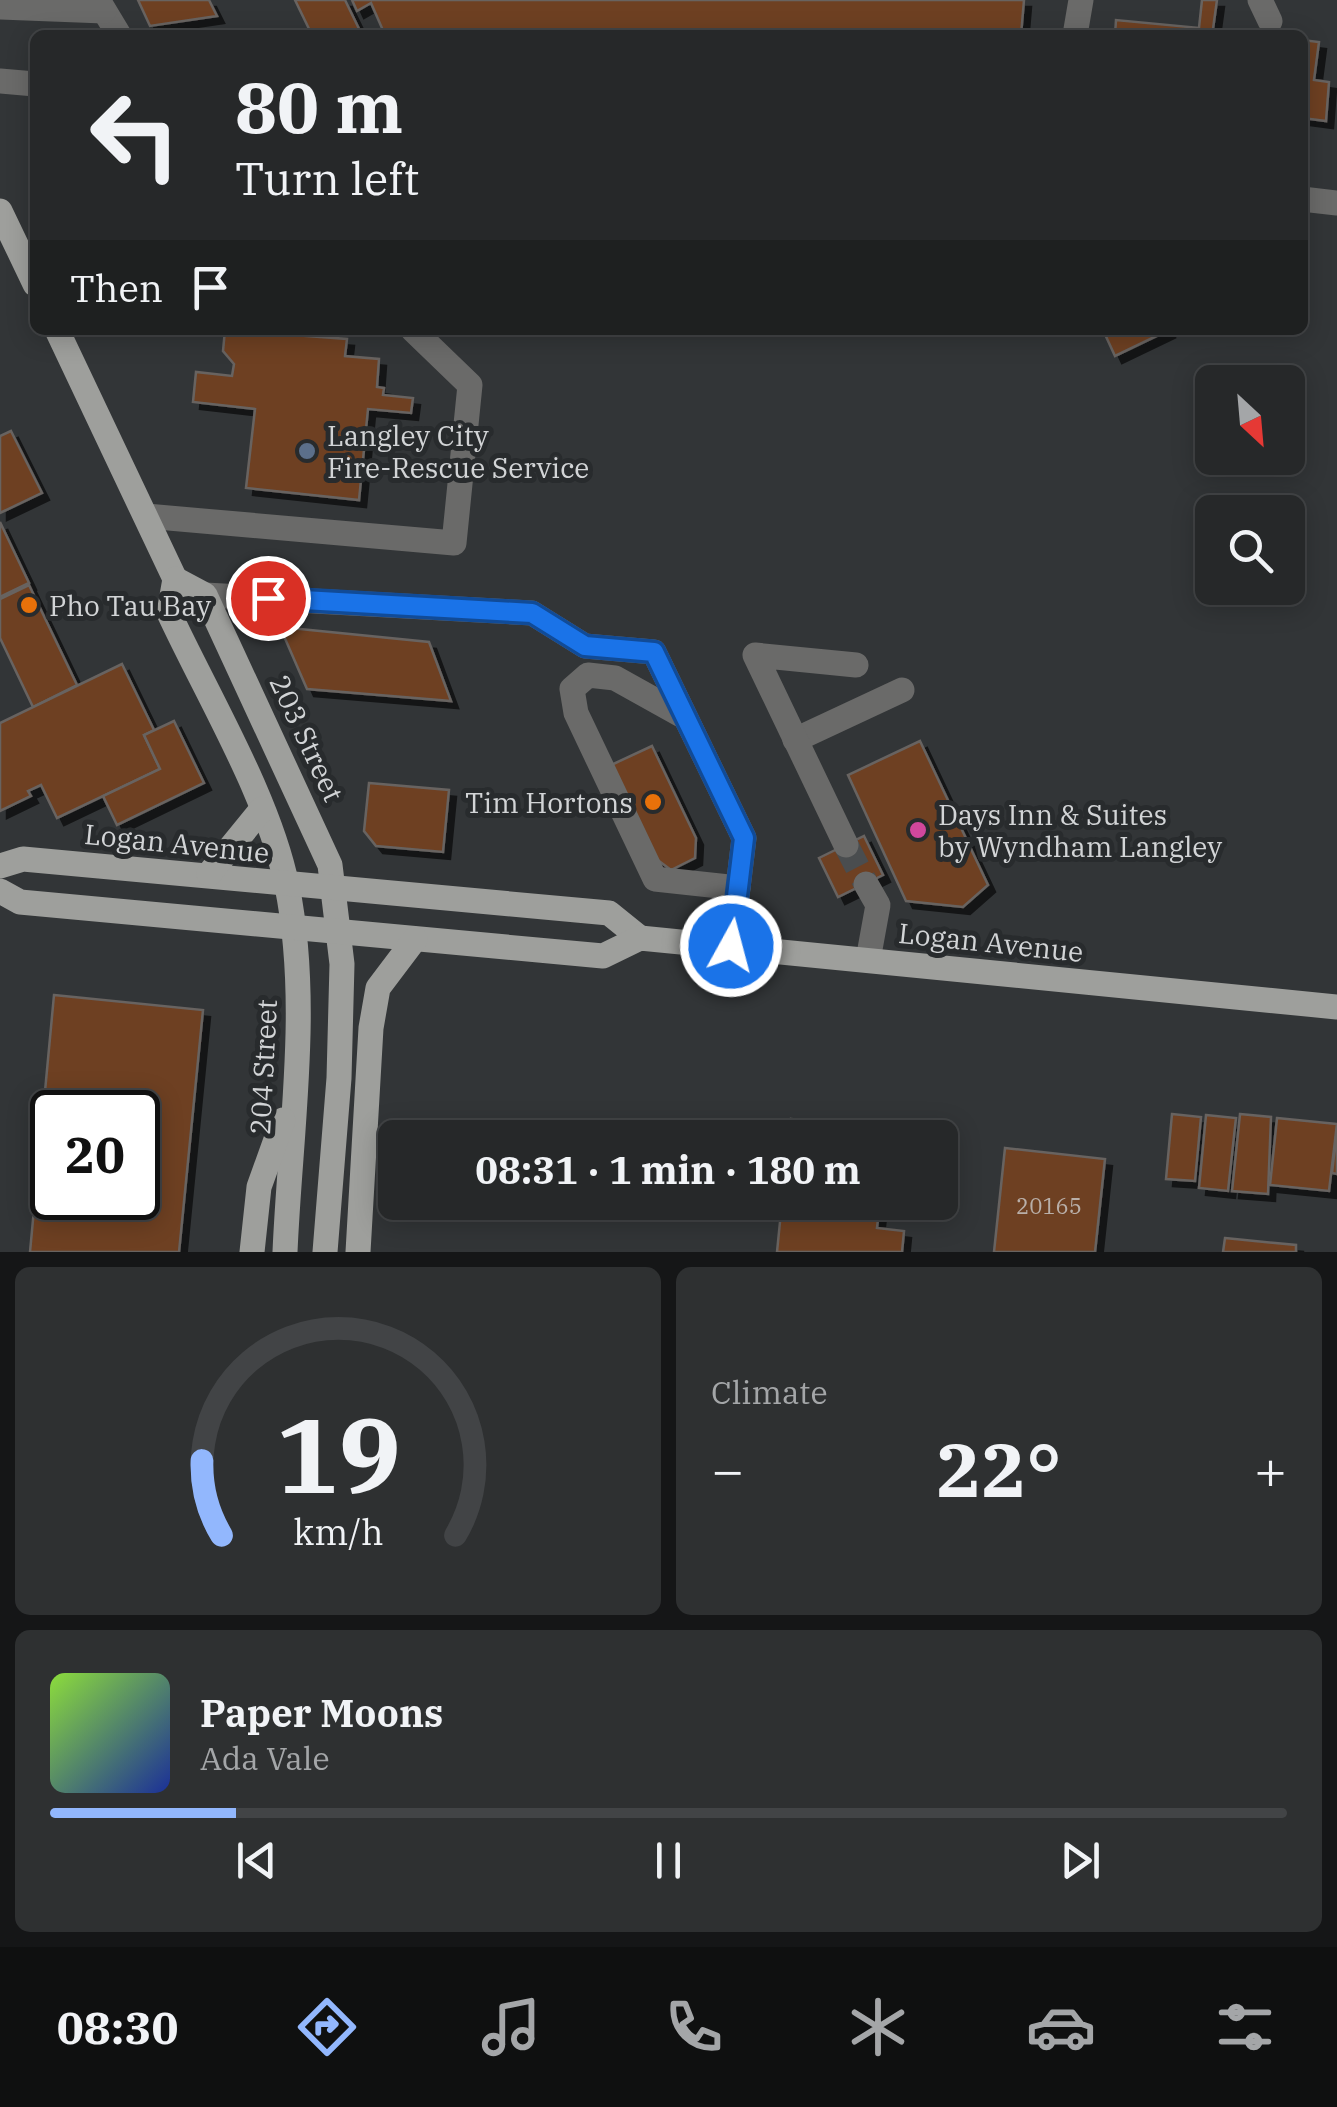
<!DOCTYPE html>
<html lang="en">
<head>
<meta charset="utf-8">
<style>
	:root { --surface:#262829; --page:#2e3031; --text:#f1f3f6; --muted:#a4a6a8; --line:#424446; --accent:#92b7fd }
	body { margin:0; font-family:"IBM Plex Serif",serif; background:var(--page); color:var(--text); height:100vh; display:flex; flex-direction:column; font-size:38px; white-space:nowrap }
	* { box-sizing:border-box; margin:0 }
	p { font-size:32px; color:var(--muted) }
	.icon { flex:none; width:55px; height:55px; fill:none; stroke:currentColor; stroke-width:2; stroke-linecap:round; stroke-linejoin:round }
	.map { position:relative; height:1252px; overflow:hidden }
	.details { display:flex; flex-direction:column; gap:15px; padding:15px; background:#151617; flex:1 }
	.details>* { flex:none }
	.banner { position:absolute; left:30px; top:30px; width:1278px; height:305px; border-radius:15px; box-shadow:0 5px 25px #0003,0 0 0 2px var(--line); background:#262829; color:var(--text); overflow:hidden }
	.needle { width:65px; rotate:154deg }
	.tools { position:absolute; left:1195px; top:365px; display:grid; gap:20px }
	.tools a { display:grid; place-items:center; width:110px; height:110px; border-radius:15px; background:var(--surface); box-shadow:0 5px 25px #0003,0 0 0 2px var(--line); font-size:50px }
	.speed { position:absolute; left:30px; top:1090px; display:flex; gap:20px; font-size:50px; font-weight:700; text-align:center }
	.speed>* { display:grid; place-content:center; width:130px; height:130px; border-radius:50%; background:var(--surface); box-shadow:0 5px 25px #0003,0 0 0 2px var(--line); line-height:1 }
	.speed .limit { border:5px solid #111; border-radius:15px; background:#fff; color:#111 }
	.pin { position:absolute; display:grid; place-items:center; width:85px; height:85px; color:#fff; margin:-42px; border:5px solid #fff; border-radius:50%; box-shadow:0 2px 10px #0007 }
	.me { position:absolute; width:110px; margin:-55px; rotate:7deg; stroke-linejoin:round; filter:drop-shadow(0 0 8px #0008) }
	.turn { display:flex; align-items:center; gap:35px; height:210px; padding:0 40px; font-size:45px }
	.turn .icon { width:130px; height:130px; stroke-width:2.5 }
	.turn b { display:block; font-size:70px; line-height:85px }
	.then { display:flex; align-items:center; height:95px; padding:0 40px; background:#0003; gap:20px; font-size:38px }
	.big { font-size:75px; font-weight:800; line-height:1.1 }
	.details .tile { flex:1; display:flex; flex-direction:column; justify-content:center; gap:15px; min-width:0; padding:0 35px; border-radius:15px; background:var(--page) }
	.details .dial { align-items:center; gap:0 }
	.dial svg { height:260px; overflow:visible; fill:none; stroke:var(--line); stroke-width:7; stroke-linecap:round; text-anchor:middle }
	.dial text { fill:var(--text); stroke:none }
	.song { display:flex; align-items:center; gap:30px }
	.cover { width:120px; height:120px; border-radius:15px; background:linear-gradient(135deg,hsl(90 70% 55%),hsl(230 70% 35%)) }
	.played { height:10px; border-radius:5px; background:linear-gradient(90deg,var(--accent) 15%,var(--line) 15%) }
	.keys { display:flex; justify-content:space-around; direction:ltr }
	.heat { display:flex; justify-content:space-between; align-items:center; font-size:55px; direction:ltr }
	.details .tiles { flex:1; display:grid; gap:15px; grid-template-columns:1fr 1fr }
	.tile:last-child { grid-column:span 2 }
	.trip { position:absolute; left:378px; top:1120px; width:580px; height:100px; border-radius:15px; background:var(--surface); box-shadow:0 5px 25px #0003,0 0 0 2px var(--line); font-weight:800; line-height:100px; text-align:center }
	.tab-bar { display:flex; height:160px; justify-content:space-around; align-items:center; background:#0f1010; color:var(--muted) }
	.tab-bar .icon { width:70px; height:70px }
	.tab-bar .on { color:var(--accent) }
	.tab-bar b { font-size:45px; color:var(--text) }
	.map>svg:first-child { display:block }
	.building { fill:#6e4023; stroke:#676361; stroke-width:2.5; fill-rule:evenodd; filter:url(#shadow) }
	.lines { fill:none; stroke-linecap:round; stroke-linejoin:round }
	.minor-tunnel { stroke:#4a4d4f; stroke-width:25; stroke-dasharray:25 12; stroke-linecap:butt }
	.minor { stroke:#6a6a69; stroke-width:25 }
	.major { stroke:#9e9f9c; stroke-width:25 }
	.route-casing { stroke:#114b97; stroke-width:25 }
	.route { stroke:#1a73e8; stroke-width:18 }
	.service-dot { fill:#5c6f8a; stroke:#282b2d; stroke-width:4 }
	.food-dot { fill:#e8710a; stroke:#282b2d; stroke-width:4 }
	.hotel-dot { fill:#d1479c; stroke:#282b2d; stroke-width:4 }
	.labels { text-anchor:middle; dominant-baseline:central; stroke-width:10; stroke-linejoin:round; paint-order:stroke }
	.number-label { font-size:22px; fill:#b9afa9 }
	.poi-label { font-size:28px; fill:#d2d4d6; stroke:#282b2d; text-anchor:start }
	.street-label { font-size:28px; fill:#d2d4d6; stroke:#282b2d }
</style>
</head>
<body>
<div class="map">
<svg width="1337" height="1252" viewBox="0 0 1337 1252">
	<defs>
		<filter id="shadow"><feDropShadow dx="7" dy="7" stdDeviation="0" flood-color="#0009"/></filter>
	</defs>
	<rect width="100%" height="100%" fill="#323537"/>
	<!-- building -->
	<g class="building">
		<polygon points="138,0 209,0 217,16 150,26"/>
		<polygon points="295,0 345,0 362,35 312,35"/>
		<polygon points="352,0 1024,0 1021,35 385,35 371,3 357,11"/>
		<polygon points="1202,0 1217,0 1213,29 1263,35 1115,35 1116,20 1199,28"/>
		<polygon points="1302,40 1319,42 1314,80 1329,82 1326,121 1302,118"/>
		<polygon points="225,330 347,339 345,356 379,359 377,387 384,388 383,395 413,398 411,413 368,409 359,500 246,488 255,409 193,402 196,372 232,376 234,364 223,351"/>
		<polygon points="1103,330 1169,330 1115,356"/>
		<polygon points="11,431 42,493 0,513 0,436"/>
		<polygon points="0,522 29,583 0,597"/>
		<polygon points="29,585 77,685 33,707 0,638 0,599"/>
		<polygon points="280,627 429,642 451,701 307,689"/>
		<polygon points="122,664 154,730 144,735 160,769 57,818 41,785 28,791 31,796 0,811 0,723"/>
		<polygon points="174,721 204,783 117,825 103,796 160,769 144,735"/>
		<polygon points="920,741 988,885 963,907 906,901 848,775"/>
		<polygon points="652,746 696,838 695,858 671,870 651,855 609,766"/>
		<polygon points="369,783 449,790 443,852 376,846 364,831"/>
		<polygon points="864,836 883,875 838,897 819,858"/>
		<path d="M54,995L203,1010L179,1252H30ZM52,1112H138V1198H52Z"/>
		<polygon points="1172,1114 1201,1117 1195,1181 1166,1179"/>
		<polygon points="1240,1114 1271,1117 1268,1194 1232,1191"/>
		<polygon points="1206,1115 1236,1118 1228,1191 1199,1188"/>
		<polygon points="1277,1118 1337,1124 1329,1191 1270,1185"/>
		<polygon points="791,1119 911,1132 910,1138 789,1138"/>
		<polygon points="1337,1129 1337,1174 1332,1173"/>
		<polygon points="1005,1148 1105,1159 1095,1252 994,1252"/>
		<polygon points="782,1202 880,1202 877,1228 904,1231 902,1252 777,1252"/>
		<polygon points="1225,1238 1296,1245 1296,1252 1223,1252"/>
	</g>
	<g class="lines">
		<!-- minor-tunnel -->
		<polyline class="minor-tunnel" points="846,845 866,884"/>
		<!-- minor -->
		<g class="minor">
			<polyline points="98,0 119,35"/>
			<polyline points="1260,0 1270,21"/>
			<polyline points="0,7 104,11"/>
			<polyline points="1075,35 1081,0"/>
			<polyline points="0,81 35,84"/>
			<polyline points="1302,199 1337,203"/>
			<polyline points="146,516 454,543 470,385 413,330"/>
			<polyline points="205,595 532,613 585,646 654,652 744,838 731,946"/>
			<polyline points="685,717 615,678 588,675 572,689 576,713 655,879 738,888"/>
			<polyline points="795,740 902,690"/>
			<polyline points="846,845 755,655 856,665"/>
			<polyline points="866,884 878,905 868,960"/>
		</g>
		<!-- major -->
		<g class="major">
			<polyline points="0,211 35,284"/>
			<path d="M57,330L175,579L169,613C207,695 269,797 287,886C311,1005 290,1132 285,1252"/>
			<polyline points="175,579 205,595 330,865 342,964 339,1078 325,1252"/>
			<polyline points="0,866 23,859 609,913 640,938"/>
			<polyline points="209,874 262,809"/>
			<polyline points="0,891 20,902 603,956 640,938 1337,1007"/>
			<polyline points="252,1252 259,1187 283,1120"/>
			<polyline points="358,1252 371,1028 378,988 415,939"/>
		</g>
	</g>
	<g class="lines">
		<defs>
			<polyline id="route" points="268,598 532,613 585,646 654,652 744,838 731,946"/>
		</defs>
		<!-- route casing -->
		<use href="#route" class="route-casing"/>
		<!-- route -->
		<use href="#route" class="route"/>
	</g>
	<!-- markers -->
	<circle class="service-dot" cx="307" cy="451" r="10"/>
	<g class="food-dot">
		<circle cx="29" cy="605" r="10"/>
		<circle cx="653" cy="802" r="10"/>
	</g>
	<circle class="hotel-dot" cx="918" cy="830" r="10"/>
	<g class="labels">
		<!-- number labels -->
		<g class="number-label">
			<text x="1049" y="1205">20165</text>
		</g>
		<!-- poi labels -->
		<g class="poi-label">
			<text x="327" y="435">Langley City<tspan x="327" dy="32">Fire-Rescue Service</tspan></text>
			<text x="49" y="605">Pho Tau Bay</text>
			<text x="633" y="802" text-anchor="end">Tim Hortons</text>
			<text x="938" y="814">Days Inn &amp; Suites<tspan x="938" dy="32">by Wyndham Langley</tspan></text>
		</g>
		<!-- street labels -->
		<g class="street-label">
			<text transform="translate(307 738) rotate(65)">203 Street</text>
			<text transform="translate(177 843) rotate(6)">Logan Avenue</text>
			<text transform="translate(991 942) rotate(6)">Logan Avenue</text>
			<text transform="translate(263 1067) rotate(-87)">204 Street</text>
		</g>
	</g>
</svg>
<div class="tools">
<a><svg class="needle" viewBox="-14 -14 28 28"><path d="M0-13l5 13h-10z" fill="#e53935"/><path d="M0 13l5-13h-10z" fill="#a4a6a8"/></svg></a>
<a><svg class="icon" aria-label="search" viewBox="0 0 24 24"><circle cx="10" cy="10" r="6"/><path d="M15 15l6 6"/></svg></a>
</div>
<div class="speed"><div class="limit">20</div></div>
<div class="pin" style="left:268px;top:598px;background:#d93025"><svg class="icon" aria-label="arrive" viewBox="0 0 24 24"><path d="M6 21V4h12l-3 4 3 4H6"/></svg></div>
<svg class="me" style="left:731px;top:946px" viewBox="-20 -20 40 40"><circle r="17" fill="#1a73e8" stroke="#fff" stroke-width="3"/><path d="M0-11L8 9 0 5-8 9z" fill="#fff"/></svg>
<div class="trip">08:31 · 1 min · 180 m</div>
<div class="banner">
<div class="turn"><svg class="icon" aria-label="left" viewBox="0 0 24 24"><path d="M17 20v-9H6M10 6l-5 5 5 5"/></svg><div><b>80 m</b>Turn left</div></div>
<div class="then">Then<svg class="icon" aria-label="arrive" viewBox="0 0 24 24"><path d="M6 21V4h12l-3 4 3 4H6"/></svg></div>
</div>
</div>
<section class="details">
<div class="tiles">
<div class="tile dial"><svg viewBox="0 0 100 80">
<path d="M14 69A42 42 0 1 1 86 69"/>
<path d="M14 69A42 42 0 0 1 8 46" stroke="#92b7fd"/>
<text x="50" y="56" font-size="32" font-weight="700">19</text>
<text x="50" y="72" font-size="11">km/h</text>
</svg></div>
<div class="tile"><p>Climate</p>
<div class="heat"><a>−</a><b class="big">22°</b><a>+</a></div>
</div>
<div class="tile">
<div class="song"><i class="cover"></i><div><b>Paper Moons</b><p>Ada Vale</p></div></div>
<div class="played"></div>
<div class="keys"><svg class="icon" aria-label="previous" viewBox="0 0 24 24"><path d="M18 5L8 12l10 7zM5 5v14"/></svg><svg class="icon" aria-label="pause" viewBox="0 0 24 24"><path d="M8 5v14M16 5v14"/></svg><svg class="icon" aria-label="next" viewBox="0 0 24 24"><path d="M6 5l10 7-10 7zM19 5v14"/></svg></div>
</div>
</div>
</section>
<nav class="tab-bar">
<b>08:30</b>
<svg class="icon on" aria-label="directions" viewBox="0 0 24 24"><path d="M12 3l9 9-9 9-9-9zM9 14v-3h6M13 9l2 2-2 2"/></svg>
<svg class="icon" aria-label="music" viewBox="0 0 24 24"><path d="M9 18V5l10-2v13"/><circle cx="6" cy="18" r="3"/><circle cx="16" cy="16" r="3"/></svg>
<svg class="icon" aria-label="phone" viewBox="0 0 24 24"><path d="M5 4h4l2 5-3 2q2 4 5 5l2-3 5 2v4C11 20 4 13 5 4z"/></svg>
<svg class="icon" aria-label="climate" viewBox="0 0 24 24"><path d="M12 3v18M4 7l16 10M4 17L20 7"/></svg>
<svg class="icon" aria-label="car" viewBox="0 0 24 24"><path d="M5 17H2v-5l4-1 3-4h7l3 4 3 1v5h-3M9 17h6M6 11h13"/><circle cx="7" cy="17" r="2"/><circle cx="17" cy="17" r="2"/></svg>
<svg class="icon" aria-label="filters" viewBox="0 0 24 24"><path d="M4 7h16M4 17h16"/><circle cx="9" cy="7" r="2"/><circle cx="15" cy="17" r="2"/></svg>
</nav>
</body>
</html>
